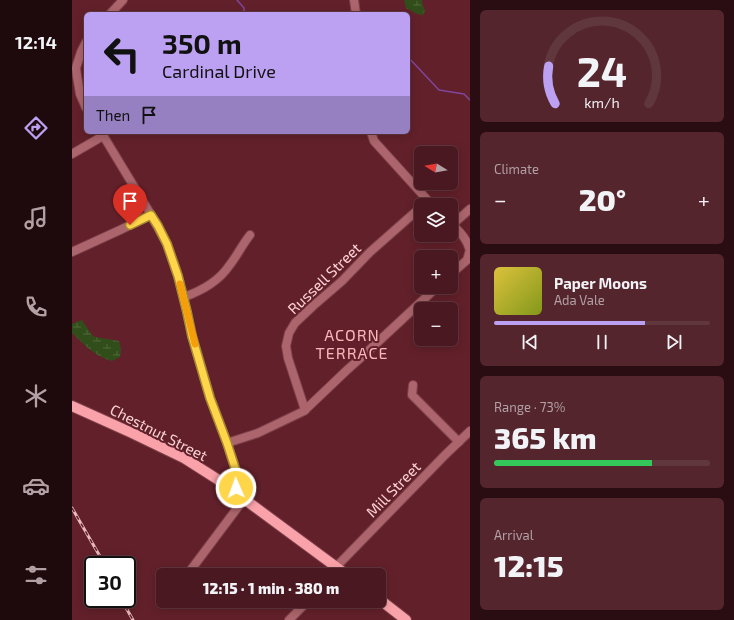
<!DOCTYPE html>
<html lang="en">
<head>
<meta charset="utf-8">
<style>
	:root { --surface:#4a1820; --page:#54252d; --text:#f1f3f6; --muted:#b2a0a5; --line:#61373e; --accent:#bca0f2 }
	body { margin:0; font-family:"Exo 2",sans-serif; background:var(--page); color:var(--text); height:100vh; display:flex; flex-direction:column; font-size:15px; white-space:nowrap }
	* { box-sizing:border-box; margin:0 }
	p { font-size:13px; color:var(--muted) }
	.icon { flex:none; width:22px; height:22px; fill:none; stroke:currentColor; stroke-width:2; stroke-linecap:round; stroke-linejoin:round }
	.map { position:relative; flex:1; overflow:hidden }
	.sheet { display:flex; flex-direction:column; gap:10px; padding:10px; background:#290d12; width:264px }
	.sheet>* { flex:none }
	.top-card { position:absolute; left:12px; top:12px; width:326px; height:122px; border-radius:6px; box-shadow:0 2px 10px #0003,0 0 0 1px var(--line); background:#bca0f2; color:#111; overflow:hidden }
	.needle { width:26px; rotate:281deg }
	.tools { position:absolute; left:342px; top:146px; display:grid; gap:8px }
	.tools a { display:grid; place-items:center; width:44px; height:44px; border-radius:6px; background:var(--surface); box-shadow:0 2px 10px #0003,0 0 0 1px var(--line); font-size:20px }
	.speed { position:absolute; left:12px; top:556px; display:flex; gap:8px; font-size:20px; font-weight:700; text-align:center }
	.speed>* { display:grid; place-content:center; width:52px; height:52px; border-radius:50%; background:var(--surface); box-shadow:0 2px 10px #0003,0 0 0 1px var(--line); line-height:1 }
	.speed .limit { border:2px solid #111; border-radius:6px; background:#fff; color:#111 }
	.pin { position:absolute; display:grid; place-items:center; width:34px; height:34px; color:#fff; margin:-41px -17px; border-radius:50% 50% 50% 0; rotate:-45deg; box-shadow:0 0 4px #0007 }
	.pin .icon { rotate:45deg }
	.me { position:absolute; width:44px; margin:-22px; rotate:358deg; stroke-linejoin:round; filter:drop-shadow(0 0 3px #0008) }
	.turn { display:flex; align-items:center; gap:14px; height:84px; padding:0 12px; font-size:18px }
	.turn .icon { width:52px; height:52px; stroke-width:2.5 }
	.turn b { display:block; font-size:28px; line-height:34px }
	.then { display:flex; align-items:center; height:38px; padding:0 12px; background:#0003; gap:8px; font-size:15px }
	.big { font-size:30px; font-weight:800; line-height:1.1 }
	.sheet .widget { flex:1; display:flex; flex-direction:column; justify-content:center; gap:6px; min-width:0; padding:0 14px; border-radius:6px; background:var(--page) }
	.sheet .dial { align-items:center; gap:0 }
	.dial svg { height:104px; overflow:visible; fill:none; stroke:var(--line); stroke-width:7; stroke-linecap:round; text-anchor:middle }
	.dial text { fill:var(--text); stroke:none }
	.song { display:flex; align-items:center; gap:12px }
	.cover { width:48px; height:48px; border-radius:6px; background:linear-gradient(135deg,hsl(50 70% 55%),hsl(70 70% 35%)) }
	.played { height:4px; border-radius:2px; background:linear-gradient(90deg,var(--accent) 70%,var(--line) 70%) }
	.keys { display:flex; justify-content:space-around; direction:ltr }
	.heat { display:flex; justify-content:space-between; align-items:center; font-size:22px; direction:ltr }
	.charge { height:6px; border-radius:3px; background:linear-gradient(90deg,#34c759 73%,var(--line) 0) }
	.trip { position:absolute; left:84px; top:568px; width:230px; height:40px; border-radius:6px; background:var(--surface); box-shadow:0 2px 10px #0003,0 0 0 1px var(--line); font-weight:800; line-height:40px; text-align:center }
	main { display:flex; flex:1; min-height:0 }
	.tabs { display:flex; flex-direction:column; width:72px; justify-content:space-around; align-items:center; background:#1e0a0d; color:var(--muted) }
	.tabs .icon { width:28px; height:28px }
	.tabs .active { color:var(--accent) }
	.tabs b { font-size:18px; color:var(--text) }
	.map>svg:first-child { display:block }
	.wetland { fill:url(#wetland-marsh) }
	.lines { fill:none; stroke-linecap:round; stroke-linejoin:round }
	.stream { stroke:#81459c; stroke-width:1.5 }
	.minor-casing { stroke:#7e4049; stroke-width:10 }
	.major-casing { stroke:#7e4049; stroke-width:12 }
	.minor { stroke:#ac656c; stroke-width:8 }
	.major { stroke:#faa2aa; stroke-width:10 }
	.rail-casing { stroke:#e8babe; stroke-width:3 }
	.rail { stroke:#62202a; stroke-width:1.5; stroke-dasharray:4.5; stroke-linecap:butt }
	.route-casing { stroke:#a68a30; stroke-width:10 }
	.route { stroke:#ffd54a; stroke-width:7 }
	.slow { stroke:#f59e0b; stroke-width:7 }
	.labels { text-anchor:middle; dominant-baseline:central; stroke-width:4; stroke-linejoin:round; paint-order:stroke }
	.street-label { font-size:15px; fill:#fdd3d6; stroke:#62202a }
	.neighbourhood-label { font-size:16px; letter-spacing:1px; fill:#f8b6bb; stroke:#62202a }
</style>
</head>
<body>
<main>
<nav class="tabs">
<b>12:14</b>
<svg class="icon active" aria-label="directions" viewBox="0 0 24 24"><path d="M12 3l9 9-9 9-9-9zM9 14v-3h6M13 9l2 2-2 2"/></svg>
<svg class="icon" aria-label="music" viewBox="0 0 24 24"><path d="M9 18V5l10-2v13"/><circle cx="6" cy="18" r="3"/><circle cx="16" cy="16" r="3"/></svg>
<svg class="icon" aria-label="phone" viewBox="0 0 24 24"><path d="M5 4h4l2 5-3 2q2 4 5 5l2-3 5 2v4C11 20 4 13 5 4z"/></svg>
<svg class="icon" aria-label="climate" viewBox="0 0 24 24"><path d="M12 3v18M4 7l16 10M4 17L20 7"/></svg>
<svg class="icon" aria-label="car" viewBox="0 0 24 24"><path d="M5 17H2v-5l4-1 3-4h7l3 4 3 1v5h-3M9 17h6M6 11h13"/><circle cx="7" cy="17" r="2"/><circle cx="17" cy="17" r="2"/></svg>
<svg class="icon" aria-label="filters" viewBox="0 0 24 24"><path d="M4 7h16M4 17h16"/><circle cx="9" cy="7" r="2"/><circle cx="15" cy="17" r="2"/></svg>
</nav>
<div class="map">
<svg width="398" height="620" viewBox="0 0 398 620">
	<defs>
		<pattern id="wetland-marsh" width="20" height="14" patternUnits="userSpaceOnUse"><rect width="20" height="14" fill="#314e1a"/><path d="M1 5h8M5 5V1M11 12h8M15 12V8" fill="none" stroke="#50673b"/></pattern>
	</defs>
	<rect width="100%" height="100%" fill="#62202a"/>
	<!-- wetland -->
	<g class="wetland">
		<polygon points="332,0 350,0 350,3 353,11 351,15 345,14 334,8"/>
		<path d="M10,320L20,335L23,337L47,341L49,349L48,357L40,361C23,357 12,344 0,333V324Z"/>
	</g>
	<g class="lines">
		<!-- stream -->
		<g class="stream">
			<polyline points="165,0 172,8 172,14"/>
			<polyline points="336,57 367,90 392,94 398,100"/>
		</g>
		<defs>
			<g id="minor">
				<polyline points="282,0 284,14"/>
				<polyline points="38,14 51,0"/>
				<polyline points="14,42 9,52 4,68 5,76 8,94 14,108"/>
				<polyline points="29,132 78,213 95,244 106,276 115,312 120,336 138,397 155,443 165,474 165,484 162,491"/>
				<polyline points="299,132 302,141 360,205"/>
				<polyline points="0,154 31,136"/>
				<path d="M379,224C387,230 395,240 398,250"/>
				<polyline points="380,225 398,209"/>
				<polyline points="0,252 48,230 79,215"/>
				<polyline points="379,274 395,260 398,250"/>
				<path d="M112,297C129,291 146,282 157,266C165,256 170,245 178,235"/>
				<polyline points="341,385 340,395 387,442"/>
				<polyline points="233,410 216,358 214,346 217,333 223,323 241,306 270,281 298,252 349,207"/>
				<polyline points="155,443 186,433 232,411 275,370 293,354 365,287"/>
				<polyline points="264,567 373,455 398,431"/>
				<polyline points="115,575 172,499"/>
				<polyline points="217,620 236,601"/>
			</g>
			<g id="major">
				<polyline points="0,406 60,433 112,458 145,479 275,575"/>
				<polyline points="307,599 334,620"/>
			</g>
		</defs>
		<!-- minor casing -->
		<use href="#minor" class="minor-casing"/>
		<!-- major casing -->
		<use href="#major" class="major-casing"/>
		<!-- minor -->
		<use href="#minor" class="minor"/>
		<!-- major -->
		<use href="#major" class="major"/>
		<defs>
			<g id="rail">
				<polyline points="0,508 33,565"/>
				<polyline points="49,599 61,620"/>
			</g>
		</defs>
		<!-- rail casing -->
		<use href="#rail" class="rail-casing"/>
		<!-- rail -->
		<use href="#rail" class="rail"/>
	</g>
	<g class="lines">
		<defs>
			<polyline id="route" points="58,225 79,215 86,226 95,244 106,276 115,312 120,336 138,398 155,443 165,474 165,484 164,488"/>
		</defs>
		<!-- route casing -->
		<use href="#route" class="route-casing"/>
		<!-- route -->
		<use href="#route" class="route"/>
		<!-- slow -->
		<polyline class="slow" points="108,284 123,344"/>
	</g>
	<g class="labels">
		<!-- street labels -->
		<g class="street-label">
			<text transform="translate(252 278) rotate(-44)">Russell Street</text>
			<text transform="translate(87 432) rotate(27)">Chestnut Street</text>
			<text transform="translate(321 489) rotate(-46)">Mill Street</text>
		</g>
		<!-- neighbourhood labels -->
		<g class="neighbourhood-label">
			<text x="280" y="334">ACORN<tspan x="280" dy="18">TERRACE</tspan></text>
		</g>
	</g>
</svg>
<div class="tools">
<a><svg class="needle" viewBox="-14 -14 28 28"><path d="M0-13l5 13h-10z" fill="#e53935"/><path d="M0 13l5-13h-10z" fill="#b2a0a5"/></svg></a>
<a><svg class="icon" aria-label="layers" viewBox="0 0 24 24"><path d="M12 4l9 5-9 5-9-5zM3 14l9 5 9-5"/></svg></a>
<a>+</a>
<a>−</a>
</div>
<div class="speed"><div class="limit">30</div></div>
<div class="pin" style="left:58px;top:225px;background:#d93025"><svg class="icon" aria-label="arrive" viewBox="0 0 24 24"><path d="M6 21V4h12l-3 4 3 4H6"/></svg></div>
<svg class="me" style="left:164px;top:488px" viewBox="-20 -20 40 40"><circle r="17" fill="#ffd54a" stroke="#fff" stroke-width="3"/><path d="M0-11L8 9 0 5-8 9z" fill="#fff"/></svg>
<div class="trip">12:15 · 1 min · 380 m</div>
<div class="top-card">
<div class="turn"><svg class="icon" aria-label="left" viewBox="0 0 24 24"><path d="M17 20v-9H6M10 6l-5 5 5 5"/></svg><div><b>350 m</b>Cardinal Drive</div></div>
<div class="then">Then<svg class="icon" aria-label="arrive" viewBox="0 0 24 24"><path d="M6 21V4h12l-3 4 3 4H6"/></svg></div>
</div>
</div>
<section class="sheet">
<div class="widget dial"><svg viewBox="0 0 100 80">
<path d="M14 69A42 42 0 1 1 86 69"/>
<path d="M14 69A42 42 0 0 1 9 40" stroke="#bca0f2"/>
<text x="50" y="56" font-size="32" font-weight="700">24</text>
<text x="50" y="72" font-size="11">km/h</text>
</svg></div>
<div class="widget"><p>Climate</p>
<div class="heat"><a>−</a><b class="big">20°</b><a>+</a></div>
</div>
<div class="widget">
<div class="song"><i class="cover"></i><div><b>Paper Moons</b><p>Ada Vale</p></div></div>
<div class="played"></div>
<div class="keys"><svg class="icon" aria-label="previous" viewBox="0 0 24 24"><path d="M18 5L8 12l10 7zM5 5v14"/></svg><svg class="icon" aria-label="pause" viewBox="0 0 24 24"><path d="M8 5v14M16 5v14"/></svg><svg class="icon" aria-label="next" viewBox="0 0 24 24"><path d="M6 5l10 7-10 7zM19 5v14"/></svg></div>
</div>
<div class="widget"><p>Range · 73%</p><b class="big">365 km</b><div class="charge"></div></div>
<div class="widget"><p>Arrival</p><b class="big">12:15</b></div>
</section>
</main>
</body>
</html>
